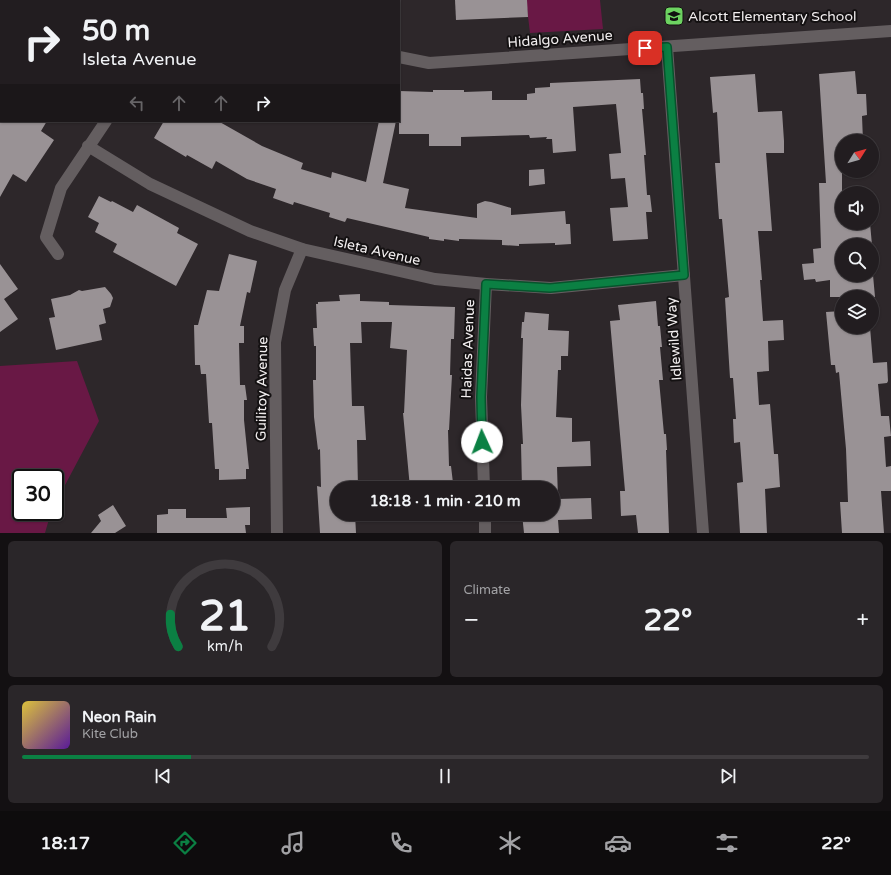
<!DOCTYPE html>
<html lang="en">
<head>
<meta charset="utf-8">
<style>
	:root { --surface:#221d20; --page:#2a2629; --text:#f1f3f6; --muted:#a2a2a5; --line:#3f3b3e; --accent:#0b8043 }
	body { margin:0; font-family:"Varela Round",sans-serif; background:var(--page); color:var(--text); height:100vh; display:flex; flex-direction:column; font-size:15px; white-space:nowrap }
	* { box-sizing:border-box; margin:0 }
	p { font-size:13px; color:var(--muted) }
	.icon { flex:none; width:22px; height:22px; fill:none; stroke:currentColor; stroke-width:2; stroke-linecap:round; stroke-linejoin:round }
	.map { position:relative; height:533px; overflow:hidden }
	.drawer { display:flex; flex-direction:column; gap:8px; padding:8px; background:#131012; flex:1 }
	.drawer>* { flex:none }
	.guide { position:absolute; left:0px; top:0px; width:400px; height:122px; box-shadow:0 1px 3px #0004,0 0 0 1px var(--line); background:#221d20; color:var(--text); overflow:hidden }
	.needle { width:26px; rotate:53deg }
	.tools { position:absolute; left:835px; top:134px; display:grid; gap:8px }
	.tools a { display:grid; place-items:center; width:44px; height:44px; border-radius:50%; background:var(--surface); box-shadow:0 1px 3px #0004,0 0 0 1px var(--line); font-size:20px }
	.speed { position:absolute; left:12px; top:469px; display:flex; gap:8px; font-size:20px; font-weight:700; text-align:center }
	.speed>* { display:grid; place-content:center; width:52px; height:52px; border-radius:50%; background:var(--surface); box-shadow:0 1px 3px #0004,0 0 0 1px var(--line); line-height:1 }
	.speed .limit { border:2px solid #111; border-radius:6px; background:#fff; color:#111 }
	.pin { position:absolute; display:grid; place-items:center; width:34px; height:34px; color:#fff; margin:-17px; border-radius:8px; box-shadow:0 2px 6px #0006 }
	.me { position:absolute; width:44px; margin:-22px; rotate:358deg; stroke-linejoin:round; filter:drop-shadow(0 0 3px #0008) }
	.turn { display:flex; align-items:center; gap:14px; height:84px; padding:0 16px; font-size:18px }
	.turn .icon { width:52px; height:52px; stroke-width:2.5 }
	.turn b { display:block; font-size:28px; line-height:34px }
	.lanes { display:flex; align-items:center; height:38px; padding:0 16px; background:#0003; justify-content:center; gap:20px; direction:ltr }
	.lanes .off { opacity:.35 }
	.big { font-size:30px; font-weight:800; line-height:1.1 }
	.drawer .tile { flex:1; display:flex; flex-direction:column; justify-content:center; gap:6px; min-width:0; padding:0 14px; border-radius:6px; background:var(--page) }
	.drawer .dial { align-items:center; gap:0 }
	.dial svg { height:104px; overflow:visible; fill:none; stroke:var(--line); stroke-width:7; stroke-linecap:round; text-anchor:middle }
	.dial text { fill:var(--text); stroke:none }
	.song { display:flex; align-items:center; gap:12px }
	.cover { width:48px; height:48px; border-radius:6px; background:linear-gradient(135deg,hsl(50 70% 55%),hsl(270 70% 35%)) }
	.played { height:4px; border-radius:2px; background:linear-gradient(90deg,var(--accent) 20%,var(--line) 20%) }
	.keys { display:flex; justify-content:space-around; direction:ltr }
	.heat { display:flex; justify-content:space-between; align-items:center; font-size:22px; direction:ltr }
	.drawer .tiles { flex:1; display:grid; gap:8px; grid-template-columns:1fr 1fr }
	.tile:last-child { grid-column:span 2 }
	.trip { position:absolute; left:330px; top:481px; width:230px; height:40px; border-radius:20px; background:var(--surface); box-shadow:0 1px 3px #0004,0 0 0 1px var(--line); font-weight:800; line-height:40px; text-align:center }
	.menu { display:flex; height:64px; justify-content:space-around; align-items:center; background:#0e0c0d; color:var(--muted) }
	.menu .icon { width:28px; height:28px }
	.menu .current { color:var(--accent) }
	.menu b { font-size:18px; color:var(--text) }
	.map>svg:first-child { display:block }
	.green { fill:#691845 }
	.building { fill:#999295 }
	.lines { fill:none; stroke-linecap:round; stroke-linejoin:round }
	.minor { stroke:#645e60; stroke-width:12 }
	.route-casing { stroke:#07532c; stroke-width:10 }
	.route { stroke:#0b8043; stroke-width:7 }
	.labels { text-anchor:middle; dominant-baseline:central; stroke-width:4; stroke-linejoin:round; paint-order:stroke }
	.poi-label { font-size:14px; fill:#f2eeef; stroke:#141112; text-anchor:start }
	.street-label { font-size:14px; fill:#f2eeef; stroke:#141112 }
</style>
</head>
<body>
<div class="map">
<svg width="891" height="533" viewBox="0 0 891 533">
	<rect width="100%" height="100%" fill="#2d272a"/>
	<!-- green -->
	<g class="green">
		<polygon points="526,0 600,0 603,29 530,33"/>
		<polygon points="77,361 99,421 55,504 55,478 21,478 21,512 51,512 45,533 0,533 0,366"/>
	</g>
	<!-- building -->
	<g class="building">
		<polygon points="455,0 527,0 528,17 456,20"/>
		<polygon points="855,71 857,94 866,94 867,115 862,116 863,141 842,141 842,223 870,223 872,245 842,245 842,275 873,275 875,297 830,297 830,280 816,282 815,279 804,280 802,264 814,263 813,249 821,248 819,183 826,183 819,74"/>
		<polygon points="755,74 758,112 782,111 784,141 784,153 766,153 772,231 758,231 762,280 760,280 763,321 783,320 784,340 768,341 769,371 757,372 759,405 770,404 774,454 778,454 780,487 765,489 767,533 740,533 737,483 743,482 740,442 734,443 733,419 736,419 733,378 730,378 725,298 729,297 722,219 719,219 715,163 720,163 717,112 713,113 710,77"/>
		<polygon points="640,79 641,93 643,93 644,109 642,109 646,155 644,155 647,195 650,195 652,212 646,212 648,239 613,241 610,208 628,207 625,178 611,179 609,154 621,153 616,104 573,107 576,151 553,153 552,139 546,139 547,137 530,138 529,135 461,137 461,146 429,146 429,134 399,134 399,91 433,92 433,90 464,90 464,92 492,91 492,100 527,100 527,94 535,93 535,88 550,87 550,83"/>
		<polygon points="0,121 47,121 41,131 54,140 26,182 13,174 0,197"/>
		<polygon points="164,121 218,121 262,146 303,163 301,169 331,178 332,172 366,182 379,121 396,121 383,183 409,189 405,208 477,218 477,204 485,201 491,202 511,208 511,215 565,211 566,224 570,224 571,244 555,245 555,243 519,244 519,246 502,245 502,240 459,239 459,241 444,239 444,241 429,239 429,237 347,218 345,222 329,217 330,213 294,202 293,205 273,198 276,189 247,179 216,161 212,169 187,155 186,157 154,138"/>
		<polygon points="544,169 545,184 529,186 529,170"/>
		<polygon points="99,196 111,202 112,201 133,212 137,205 179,228 177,233 198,244 176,286 113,252 117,244 95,232 99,223 88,217"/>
		<polygon points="229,254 257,261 250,293 247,292 240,326 244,326 244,343 239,343 240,385 245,385 247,400 244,400 244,420 249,469 246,469 246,479 219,480 219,469 215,469 212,423 209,423 206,374 201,374 200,365 195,365 194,325 198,325 207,290 219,291"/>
		<polygon points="0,264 18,289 4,299 18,319 0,332"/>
		<polygon points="105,287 111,294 113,298 110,307 103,309 106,323 99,325 102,340 56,350 49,318 55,317 51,299 70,295 79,290 82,291"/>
		<polygon points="360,294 360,301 389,302 389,305 455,307 454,339 451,339 450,375 452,375 449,430 448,430 449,466 451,466 453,483 447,484 447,488 410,488 403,413 404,413 407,350 390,348 392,322 361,322 362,343 350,343 352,406 364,406 366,440 357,440 358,488 337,488 337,514 355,514 356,533 320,533 317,486 321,487 320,449 318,450 314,417 313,380 316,380 316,346 314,346 313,328 317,328 316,304 318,304 318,302 340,301 339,295"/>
		<polygon points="656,301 658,326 660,326 662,347 660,347 663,380 659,380 664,434 666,434 667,450 666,450 669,533 638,533 636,515 621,516 620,491 625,491 610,321 620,320 618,305"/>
		<polygon points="842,311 842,327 870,327 873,363 887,362 888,381 887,383 878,384 881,416 889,416 891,436 884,437 886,467 891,466 891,491 881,491 884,533 842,533 840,502 848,502 846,449 839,372 836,373 835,365 831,365 826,312"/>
		<polygon points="525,312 549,314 548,330 569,331 568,356 561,356 561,370 558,370 556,417 572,418 572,442 590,441 591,466 557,467 558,499 591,498 592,519 558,520 559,533 524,533 522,514 553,514 553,488 522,488 521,444 523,444 521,405 523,338 521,338 522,322 524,322"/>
		<polygon points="113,505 126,526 115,533 91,533 101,521 98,515"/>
		<polygon points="250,507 250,525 245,525 246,533 157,533 157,515 168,514 168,509 186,509 186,518 227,518 226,508"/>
	</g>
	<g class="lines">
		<!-- minor -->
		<g class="minor">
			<polyline points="232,0 233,1"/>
			<polyline points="194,1 194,0"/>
			<polyline points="667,47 703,533"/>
			<polyline points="399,57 429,63 891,31"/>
			<polyline points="88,146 150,184 250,231 302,249 435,279 486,284 551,288 684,275"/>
			<polyline points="58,254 46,237 61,188 106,121"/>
			<polyline points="484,488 481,397 486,284"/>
			<polyline points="485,514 485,533"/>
			<polyline points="277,533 275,342 285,290 302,249"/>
		</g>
	</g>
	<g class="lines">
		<defs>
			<polyline id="route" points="482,442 481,397 486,284 550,288 684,275 667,47 645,48"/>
		</defs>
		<!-- route casing -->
		<use href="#route" class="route-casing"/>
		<!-- route -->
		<use href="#route" class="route"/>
	</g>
	<!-- icons -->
	<defs>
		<symbol id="school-square" viewBox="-11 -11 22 22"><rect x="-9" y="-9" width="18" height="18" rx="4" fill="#6dd361" stroke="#141112"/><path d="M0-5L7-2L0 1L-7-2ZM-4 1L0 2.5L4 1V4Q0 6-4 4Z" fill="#111"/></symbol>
	</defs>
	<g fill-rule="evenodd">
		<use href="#school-square" x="663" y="5" width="22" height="22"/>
	</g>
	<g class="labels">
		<!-- poi labels -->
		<g class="poi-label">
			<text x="688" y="16">Alcott Elementary School</text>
		</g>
		<!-- street labels -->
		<g class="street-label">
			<text transform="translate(560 39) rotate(-4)">Hidalgo Avenue</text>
			<text transform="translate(377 251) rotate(13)">Isleta Avenue</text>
			<text transform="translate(674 339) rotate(-94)">Idlewild Way</text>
			<text transform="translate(468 349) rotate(-88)">Haidas Avenue</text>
			<text transform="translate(262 389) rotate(-89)">Guilitoy Avenue</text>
		</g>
	</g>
</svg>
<div class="tools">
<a><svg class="needle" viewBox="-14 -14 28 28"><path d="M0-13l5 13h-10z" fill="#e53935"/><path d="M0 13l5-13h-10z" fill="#a2a2a5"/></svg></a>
<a><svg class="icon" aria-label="sound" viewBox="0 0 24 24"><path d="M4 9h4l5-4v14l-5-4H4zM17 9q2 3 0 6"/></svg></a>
<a><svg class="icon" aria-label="search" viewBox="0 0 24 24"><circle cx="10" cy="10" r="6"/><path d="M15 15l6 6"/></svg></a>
<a><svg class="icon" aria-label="layers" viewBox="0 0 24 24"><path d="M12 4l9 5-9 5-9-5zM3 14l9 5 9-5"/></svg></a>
</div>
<div class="speed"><div class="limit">30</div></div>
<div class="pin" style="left:645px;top:48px;background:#d93025"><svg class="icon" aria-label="arrive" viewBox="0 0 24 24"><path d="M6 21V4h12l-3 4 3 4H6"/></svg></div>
<svg class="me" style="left:482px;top:442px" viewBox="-20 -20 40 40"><circle r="19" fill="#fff"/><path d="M0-13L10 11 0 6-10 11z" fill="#0b8043"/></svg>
<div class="trip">18:18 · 1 min · 210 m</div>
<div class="guide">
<div class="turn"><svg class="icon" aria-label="right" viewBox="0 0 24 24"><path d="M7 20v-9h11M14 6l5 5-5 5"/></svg><div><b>50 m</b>Isleta Avenue</div></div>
<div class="lanes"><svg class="icon off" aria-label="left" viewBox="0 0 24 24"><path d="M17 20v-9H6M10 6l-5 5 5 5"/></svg><svg class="icon off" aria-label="ahead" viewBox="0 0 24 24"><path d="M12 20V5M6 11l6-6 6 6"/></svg><svg class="icon off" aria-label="ahead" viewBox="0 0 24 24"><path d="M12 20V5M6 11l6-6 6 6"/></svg><svg class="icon" aria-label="right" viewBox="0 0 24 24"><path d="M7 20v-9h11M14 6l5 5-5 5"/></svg></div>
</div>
</div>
<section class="drawer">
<div class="tiles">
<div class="tile dial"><svg viewBox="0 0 100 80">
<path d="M14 69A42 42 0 1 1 86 69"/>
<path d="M14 69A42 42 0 0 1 8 44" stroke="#0b8043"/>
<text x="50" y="56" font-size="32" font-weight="700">21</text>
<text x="50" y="72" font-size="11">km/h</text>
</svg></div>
<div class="tile"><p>Climate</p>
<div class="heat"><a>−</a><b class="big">22°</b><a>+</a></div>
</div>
<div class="tile">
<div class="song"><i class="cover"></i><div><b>Neon Rain</b><p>Kite Club</p></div></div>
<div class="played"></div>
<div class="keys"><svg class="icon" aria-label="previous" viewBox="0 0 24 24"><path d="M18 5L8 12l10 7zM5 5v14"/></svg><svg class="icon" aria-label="pause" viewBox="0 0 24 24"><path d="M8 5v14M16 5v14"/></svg><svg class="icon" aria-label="next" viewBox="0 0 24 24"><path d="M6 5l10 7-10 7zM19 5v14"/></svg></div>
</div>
</div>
</section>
<nav class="menu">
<b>18:17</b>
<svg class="icon current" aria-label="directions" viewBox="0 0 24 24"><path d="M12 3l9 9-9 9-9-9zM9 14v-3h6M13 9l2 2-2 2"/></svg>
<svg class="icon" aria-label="music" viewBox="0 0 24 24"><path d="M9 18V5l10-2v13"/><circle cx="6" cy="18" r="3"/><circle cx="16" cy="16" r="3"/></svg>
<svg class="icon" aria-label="phone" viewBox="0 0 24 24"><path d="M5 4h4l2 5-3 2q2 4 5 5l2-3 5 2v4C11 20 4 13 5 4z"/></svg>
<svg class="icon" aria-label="climate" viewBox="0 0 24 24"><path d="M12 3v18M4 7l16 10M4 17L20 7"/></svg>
<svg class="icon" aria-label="car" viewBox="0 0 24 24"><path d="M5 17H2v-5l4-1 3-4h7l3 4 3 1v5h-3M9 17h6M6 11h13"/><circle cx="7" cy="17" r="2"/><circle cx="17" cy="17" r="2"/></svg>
<svg class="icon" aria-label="filters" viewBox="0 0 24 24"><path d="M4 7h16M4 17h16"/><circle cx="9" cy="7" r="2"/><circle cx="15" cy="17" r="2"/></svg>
<b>22°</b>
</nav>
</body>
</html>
